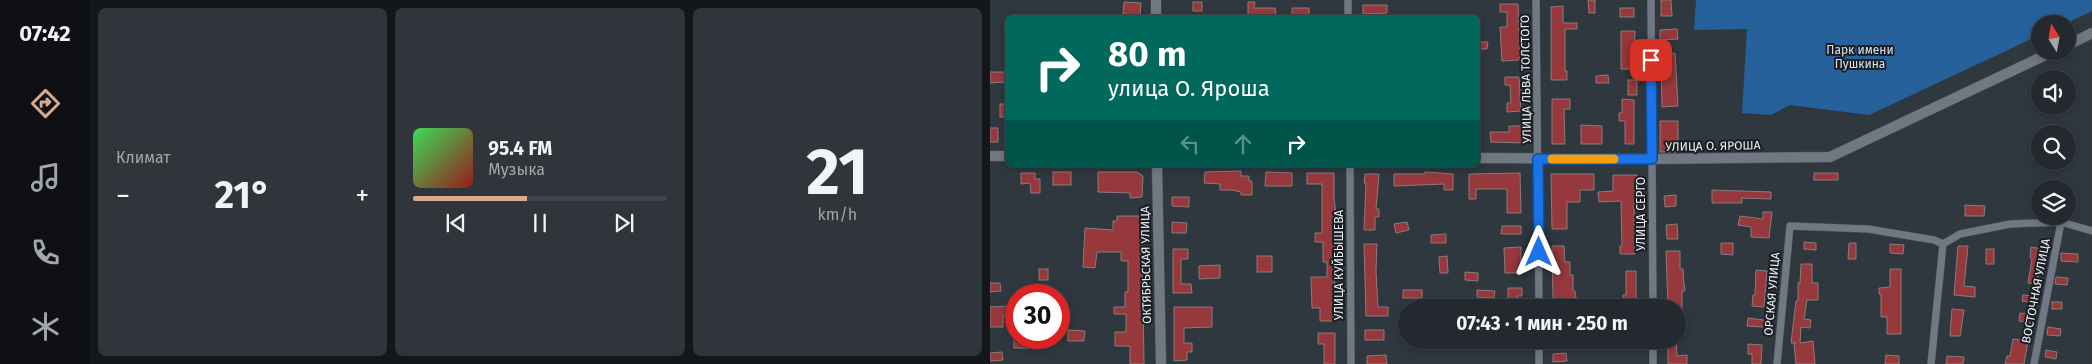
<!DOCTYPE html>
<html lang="ru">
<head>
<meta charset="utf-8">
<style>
	:root { --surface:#23292f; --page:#2f353b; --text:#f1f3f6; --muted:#a3a6aa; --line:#40454b; --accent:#d6ab8b }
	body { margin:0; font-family:"Fira Sans",sans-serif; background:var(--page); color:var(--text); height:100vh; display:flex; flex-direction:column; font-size:19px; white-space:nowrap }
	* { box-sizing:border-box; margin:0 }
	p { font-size:16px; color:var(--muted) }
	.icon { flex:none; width:28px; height:28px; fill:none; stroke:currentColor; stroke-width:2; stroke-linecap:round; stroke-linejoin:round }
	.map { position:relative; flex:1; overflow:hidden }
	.details { display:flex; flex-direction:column; gap:8px; padding:8px; background:#13171a; width:900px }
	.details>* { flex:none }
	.top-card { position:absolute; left:15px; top:15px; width:475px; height:152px; border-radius:8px; box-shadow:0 2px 8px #0003,0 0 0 1px var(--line); background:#00695c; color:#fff; overflow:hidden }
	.needle { width:32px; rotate:349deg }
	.controls { position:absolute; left:1041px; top:15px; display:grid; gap:10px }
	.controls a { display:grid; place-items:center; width:45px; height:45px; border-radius:50%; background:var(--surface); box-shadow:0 2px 8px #0003,0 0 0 1px var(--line); font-size:25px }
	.speed { position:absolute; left:15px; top:284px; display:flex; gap:10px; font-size:25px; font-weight:700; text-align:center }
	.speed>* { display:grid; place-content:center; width:65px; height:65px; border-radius:50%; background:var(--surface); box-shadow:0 2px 8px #0003,0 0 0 1px var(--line); line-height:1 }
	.speed .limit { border:8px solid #d22; background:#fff; color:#111 }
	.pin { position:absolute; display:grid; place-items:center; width:42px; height:42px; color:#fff; margin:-21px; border-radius:10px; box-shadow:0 2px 8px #0006 }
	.me { position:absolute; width:55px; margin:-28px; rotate:0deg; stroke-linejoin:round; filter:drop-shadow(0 0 4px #0008) }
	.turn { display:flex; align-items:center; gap:18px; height:105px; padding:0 20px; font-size:22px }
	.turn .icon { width:65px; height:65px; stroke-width:2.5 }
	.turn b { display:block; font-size:35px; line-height:42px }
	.lanes { display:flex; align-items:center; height:48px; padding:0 20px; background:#0003; justify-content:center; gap:25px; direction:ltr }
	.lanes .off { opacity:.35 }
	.big { font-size:38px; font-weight:700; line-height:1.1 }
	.details .tile { flex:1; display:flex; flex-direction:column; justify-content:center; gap:8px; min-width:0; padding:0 18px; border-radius:8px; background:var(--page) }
	.details .dial { align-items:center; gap:0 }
	.dial b { font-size:65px; line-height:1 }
	.song { display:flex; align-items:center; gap:15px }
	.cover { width:60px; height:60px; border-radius:8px; background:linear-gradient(135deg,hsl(130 70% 55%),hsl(0 70% 35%)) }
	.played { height:5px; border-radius:2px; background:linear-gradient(90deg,var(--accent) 45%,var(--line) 45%) }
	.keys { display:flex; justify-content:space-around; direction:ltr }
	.heat { display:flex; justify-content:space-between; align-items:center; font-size:28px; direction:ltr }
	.details .tiles { flex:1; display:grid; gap:8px; grid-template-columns:repeat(3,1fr) }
	.trip { position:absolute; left:408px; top:299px; width:288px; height:50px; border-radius:25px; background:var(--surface); box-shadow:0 2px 8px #0003,0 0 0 1px var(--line); font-weight:700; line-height:50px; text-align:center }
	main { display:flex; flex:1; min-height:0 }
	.dock { display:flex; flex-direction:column; width:90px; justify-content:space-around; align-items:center; background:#0e1013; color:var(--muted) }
	.dock .icon { width:35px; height:35px }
	.dock .on { color:var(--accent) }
	.dock b { font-size:22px; color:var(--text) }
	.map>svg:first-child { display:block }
	.green { fill:#26619c }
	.building { fill:#97383c; stroke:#8b7c7b }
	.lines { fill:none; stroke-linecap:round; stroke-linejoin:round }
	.minor-casing { stroke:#4f555d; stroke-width:8 }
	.secondary-casing { stroke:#4f555d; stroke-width:11 }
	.minor { stroke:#707983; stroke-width:7 }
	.secondary { stroke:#707983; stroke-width:10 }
	.route-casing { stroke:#114b97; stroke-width:12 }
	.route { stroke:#1a73e8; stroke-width:9 }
	.slow { stroke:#f59e0b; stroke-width:9 }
	.labels { text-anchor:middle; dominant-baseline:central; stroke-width:4; stroke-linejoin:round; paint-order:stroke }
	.park-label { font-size:12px; fill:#d2e2f5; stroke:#1a1e22 }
	.street-label { font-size:12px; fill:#eef3f9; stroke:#1a1e22 }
</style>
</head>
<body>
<main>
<nav class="dock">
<b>07:42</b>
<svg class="icon on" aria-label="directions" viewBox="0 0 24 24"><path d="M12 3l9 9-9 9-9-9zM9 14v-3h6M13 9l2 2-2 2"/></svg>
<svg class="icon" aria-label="music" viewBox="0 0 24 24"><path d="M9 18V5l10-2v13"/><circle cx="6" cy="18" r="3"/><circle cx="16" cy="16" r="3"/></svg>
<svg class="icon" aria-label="phone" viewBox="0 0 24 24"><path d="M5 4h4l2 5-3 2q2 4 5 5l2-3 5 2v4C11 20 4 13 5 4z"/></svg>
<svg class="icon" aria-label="climate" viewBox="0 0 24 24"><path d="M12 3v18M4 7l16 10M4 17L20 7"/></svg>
</nav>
<section class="details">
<div class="tiles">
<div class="tile"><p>Климат</p>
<div class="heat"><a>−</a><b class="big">21°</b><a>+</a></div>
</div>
<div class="tile">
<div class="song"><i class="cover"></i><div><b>95.4 FM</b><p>Музыка</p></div></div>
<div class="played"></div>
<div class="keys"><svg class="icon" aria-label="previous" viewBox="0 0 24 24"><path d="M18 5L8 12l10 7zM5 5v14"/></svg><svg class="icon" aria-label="pause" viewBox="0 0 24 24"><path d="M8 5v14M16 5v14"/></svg><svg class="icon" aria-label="next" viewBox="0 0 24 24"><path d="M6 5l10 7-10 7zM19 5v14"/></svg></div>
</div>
<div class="tile dial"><b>21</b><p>km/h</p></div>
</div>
</section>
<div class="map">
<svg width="1102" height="364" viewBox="0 0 1102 364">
	<rect width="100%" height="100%" fill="#2f373f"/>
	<!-- green -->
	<polygon class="green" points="706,0 1102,0 1102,11 1075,24 1050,24 1050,35 879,115 800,105 781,115 752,113 757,29 704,30"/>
	<!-- building -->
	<g class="building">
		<polygon points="598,0 605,0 605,13 599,13"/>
		<polygon points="671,0 681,0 682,16 671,16"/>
		<polygon points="134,2 151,3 150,15 133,14"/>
		<rect x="203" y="2" width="9" height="9"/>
		<polygon points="258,2 265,2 264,8 285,8 286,15 258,18"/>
		<polygon points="510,4 528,4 530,60 512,61 510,27 517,27 517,12 510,12"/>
		<polygon points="373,5 397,5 397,13 373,14"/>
		<polygon points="573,6 573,23 587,23 587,29 575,29 575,71 577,71 577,80 561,80 561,7"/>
		<polygon points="302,8 319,8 319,16 302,17"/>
		<rect x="630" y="8" width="14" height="9"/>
		<polygon points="687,29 688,39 670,40 670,30"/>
		<polygon points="631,31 645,31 644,69 631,69"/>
		<polygon points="488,42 498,42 497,49 488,49"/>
		<polygon points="685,53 688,106 672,107 671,54"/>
		<polygon points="0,72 16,72 16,82 0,83"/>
		<polygon points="618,75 619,83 606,83 606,76"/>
		<polygon points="515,77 529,77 531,111 517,112 517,103 521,103 520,85 515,85"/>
		<rect x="638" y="80" width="9" height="15"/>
		<polygon points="562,99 580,99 580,109 574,109 575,144 562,144"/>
		<polygon points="632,99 644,100 644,144 635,144 635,121 629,121 629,113 632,113"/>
		<rect x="10" y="104" width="8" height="13"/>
		<rect x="670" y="121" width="18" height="31"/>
		<polygon points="591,125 612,126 612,144 591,144"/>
		<polygon points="519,126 531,126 532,143 501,142 500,132 519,132"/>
		<rect x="0" y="128" width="8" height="14"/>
		<polygon points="251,171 251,176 259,176 259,181 262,181 262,195 251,195 251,192 242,190 230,190 230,184 214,183 215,172"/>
		<rect x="63" y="172" width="18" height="13"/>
		<polygon points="108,172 147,172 153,176 152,197 140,198 140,193 108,192"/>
		<polygon points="276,172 302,173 302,186 275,186"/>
		<polygon points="435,172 463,174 463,190 454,190 454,184 404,186 404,174 435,174"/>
		<polygon points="31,173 45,173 45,179 50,179 50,193 41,193 40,183 31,184"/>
		<polygon points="317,173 344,173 344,198 348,230 345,262 344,321 330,321 330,308 322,308 321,277 337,277 337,262 333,262 333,242 325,242 325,233 332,233 332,184 317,184"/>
		<polygon points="530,173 531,213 517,213 517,189 486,189 486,199 479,199 479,174"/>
		<rect x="824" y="173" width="24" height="7"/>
		<polygon points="375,174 389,174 386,209 389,209 389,217 385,217 385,230 374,230 376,183 374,183"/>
		<polygon points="561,174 604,174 604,190 590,190 590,202 577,202 577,229 562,229"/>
		<polygon points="623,175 647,175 647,193 645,193 644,206 645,254 630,254 630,246 632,246 631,201 609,202 608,192 623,191"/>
		<polygon points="722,190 781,192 781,199 752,198 752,203 722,203"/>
		<polygon points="686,195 686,206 675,207 674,196"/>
		<polygon points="182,197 199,197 199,207 182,206"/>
		<polygon points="975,205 995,206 994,216 975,216"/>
		<polygon points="773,212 782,212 779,238 761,237 761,227 748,225 750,216 773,219"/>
		<polygon points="127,216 152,216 154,364 140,364 140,346 125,346 125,332 136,332 136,314 124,314 124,307 135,307 135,292 138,292 138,261 131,261 131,252 107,252 105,268 93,267 95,228 123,230 123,221 127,221"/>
		<polygon points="182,222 197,223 196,233 182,233"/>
		<polygon points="417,222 419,230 406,233 404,224"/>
		<polygon points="687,224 688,239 677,239 676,225"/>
		<polygon points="512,226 531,226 531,234 511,234"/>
		<polygon points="456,234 456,243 441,243 441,235"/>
		<polygon points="814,242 826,243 826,250 814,249"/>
		<polygon points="731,243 743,243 743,255 731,254"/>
		<polygon points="859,243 866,243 866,259 858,259"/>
		<polygon points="374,244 387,244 386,271 388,307 398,307 398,316 376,316"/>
		<polygon points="900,244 914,245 913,254 900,253"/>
		<polygon points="562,246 574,246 575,262 580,262 580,275 583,275 583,291 585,291 586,298 563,299"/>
		<polygon points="968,246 978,246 974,286 985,287 985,297 964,295"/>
		<polygon points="531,247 531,273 515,273 514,248"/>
		<polygon points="1041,247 1053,249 1047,284 1038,283 1042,259 1040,258"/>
		<polygon points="183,249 198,249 198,259 191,259 191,284 201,284 202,293 183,293"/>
		<rect x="996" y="249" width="8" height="15"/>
		<polygon points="676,251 690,251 690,269 693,269 694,283 695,291 692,291 692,318 695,318 695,328 686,328 686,307 678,307"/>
		<polygon points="1071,253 1088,254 1088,262 1071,261"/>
		<rect x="267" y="256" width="15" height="16"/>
		<polygon points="457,256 458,273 450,273 449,257"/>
		<polygon points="811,264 822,264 822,283 828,283 828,300 817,300 814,319 821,320 820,328 811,327 810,343 823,341 825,364 806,364 804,343 806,343 801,343 806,301 808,301 808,283 810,283"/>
		<polygon points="230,265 230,278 209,279 209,266"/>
		<rect x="49" y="269" width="9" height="11"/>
		<polygon points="900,269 911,269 911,334 897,334 897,317 891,317 891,294 889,294 889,288 900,287"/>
		<polygon points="766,270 777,271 774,307 762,306 763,295 765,295"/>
		<polygon points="636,271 646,271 646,303 633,304 633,295 636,295"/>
		<polygon points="475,272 488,273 488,281 475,280"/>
		<polygon points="1066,277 1078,278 1077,285 1065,284"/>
		<polygon points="0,283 10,283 11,291 0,292"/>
		<polygon points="518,288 532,288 532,296 527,296 527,308 518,308"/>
		<rect x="413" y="290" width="19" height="8"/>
		<polygon points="487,290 505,291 504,298 487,297"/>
		<polygon points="1033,295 1047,296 1046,303 1032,301"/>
		<rect x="1062" y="302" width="10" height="7"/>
		<polygon points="22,306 22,315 13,315 13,327 0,327 0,307"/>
		<polygon points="184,307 222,307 222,327 194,328 194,343 202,343 202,352 197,352 197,360 184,361"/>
		<polygon points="962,309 974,310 970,336 960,336"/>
		<polygon points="1030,313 1042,315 1041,323 1029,321"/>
		<polygon points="758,318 774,320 773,327 757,326"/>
		<polygon points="1058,327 1071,329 1070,336 1057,335"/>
		<polygon points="78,330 95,331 94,341 78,341"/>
		<rect x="375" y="330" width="19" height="10"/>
		<polygon points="328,333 345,333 345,364 334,364 334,344 328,344"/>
		<rect x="24" y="338" width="20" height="10"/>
		<polygon points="1023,339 1038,341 1034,364 1015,364 1017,356 1020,356"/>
		<polygon points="625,340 646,340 646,346 625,347"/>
		<polygon points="678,340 686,340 687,356 697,355 697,364 678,364"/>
		<polygon points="758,344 772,345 771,364 762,364 762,354 758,354"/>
		<polygon points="1056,350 1067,352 1066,359 1055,357"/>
		<polygon points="12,352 13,360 0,361 0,353"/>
		<polygon points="576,353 577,361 563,362 563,354"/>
		<polygon points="396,355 397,364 377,364 377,356"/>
		<polygon points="896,355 909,356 909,364 895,364"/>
		<polygon points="957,356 974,357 973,364 956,364"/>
	</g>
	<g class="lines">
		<defs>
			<g id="minor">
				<polyline points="358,0 358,18"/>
				<polyline points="546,0 549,308"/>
				<polyline points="661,0 663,308"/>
				<polyline points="360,165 361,364"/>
				<polyline points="953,244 970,234 1020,224 1071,222 1102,231"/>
				<polyline points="549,340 549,364"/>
				<polyline points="663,340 663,364"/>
				<polyline points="787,364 800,226 878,229 944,240 953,244 941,364"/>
				<polyline points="1044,364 1071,222"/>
			</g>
			<g id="secondary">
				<polyline points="166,0 166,18"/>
				<polyline points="1078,45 1102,33"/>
				<polyline points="0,156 18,156"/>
				<polyline points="488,158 662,159 840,157 1064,51"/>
				<polyline points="167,165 171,364"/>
			</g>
		</defs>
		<!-- minor casing -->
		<use href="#minor" class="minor-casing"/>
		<!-- secondary casing -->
		<use href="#secondary" class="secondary-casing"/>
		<!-- minor -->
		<use href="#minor" class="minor"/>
		<!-- secondary -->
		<use href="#secondary" class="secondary"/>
	</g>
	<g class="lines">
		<defs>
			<polyline id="route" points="549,252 548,159 662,159 661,60"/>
		</defs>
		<!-- route casing -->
		<use href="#route" class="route-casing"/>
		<!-- route -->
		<use href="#route" class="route"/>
		<!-- slow -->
		<polyline class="slow" points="562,159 624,159"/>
	</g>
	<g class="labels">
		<!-- park labels -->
		<g class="park-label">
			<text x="870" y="50">Парк имени<tspan x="870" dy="14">Пушкина</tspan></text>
		</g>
		<!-- street labels -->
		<g class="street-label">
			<text transform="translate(536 79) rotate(-91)">УЛИЦА ЛЬВА ТОЛСТОГО</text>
			<text transform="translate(723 146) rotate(-1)">УЛИЦА О. ЯРОША</text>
			<text transform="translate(651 214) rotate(-90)">УЛИЦА СЕРГО</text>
			<text transform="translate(156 265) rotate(-91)">ОКТЯБРЬСКАЯ УЛИЦА</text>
			<text transform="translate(349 265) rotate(-90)">УЛИЦА КУЙБЫШЕВА</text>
			<text transform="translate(1046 291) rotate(-79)">ВОСТОЧНАЯ УЛИЦА</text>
			<text transform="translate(782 294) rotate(-85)">ОРСКАЯ УЛИЦА</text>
		</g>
	</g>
</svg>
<div class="controls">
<a><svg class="needle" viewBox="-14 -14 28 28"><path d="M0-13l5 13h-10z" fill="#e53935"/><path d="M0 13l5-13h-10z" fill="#a3a6aa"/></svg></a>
<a><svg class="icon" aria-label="sound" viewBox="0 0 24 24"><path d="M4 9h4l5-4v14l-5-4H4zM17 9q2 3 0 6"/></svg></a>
<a><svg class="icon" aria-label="search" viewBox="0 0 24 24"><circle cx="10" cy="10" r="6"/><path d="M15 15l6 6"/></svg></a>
<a><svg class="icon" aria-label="layers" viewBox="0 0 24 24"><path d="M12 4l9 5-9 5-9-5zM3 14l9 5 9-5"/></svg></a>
</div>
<div class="speed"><div class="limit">30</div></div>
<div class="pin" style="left:661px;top:60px;background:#d93025"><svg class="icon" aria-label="arrive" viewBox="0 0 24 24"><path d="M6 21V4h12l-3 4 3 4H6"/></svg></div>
<svg class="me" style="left:549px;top:252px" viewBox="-20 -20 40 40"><path d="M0-17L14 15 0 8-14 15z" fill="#1a73e8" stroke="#fff" stroke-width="4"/></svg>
<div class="trip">07:43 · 1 мин · 250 m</div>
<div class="top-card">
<div class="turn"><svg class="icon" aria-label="right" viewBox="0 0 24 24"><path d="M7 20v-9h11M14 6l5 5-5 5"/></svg><div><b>80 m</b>улица О. Яроша</div></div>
<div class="lanes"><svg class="icon off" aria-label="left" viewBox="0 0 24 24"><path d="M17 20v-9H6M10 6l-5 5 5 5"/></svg><svg class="icon off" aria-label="ahead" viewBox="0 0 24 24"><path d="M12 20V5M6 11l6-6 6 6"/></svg><svg class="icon" aria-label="right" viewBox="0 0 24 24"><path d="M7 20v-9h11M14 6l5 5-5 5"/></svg></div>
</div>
</div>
</main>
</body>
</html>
